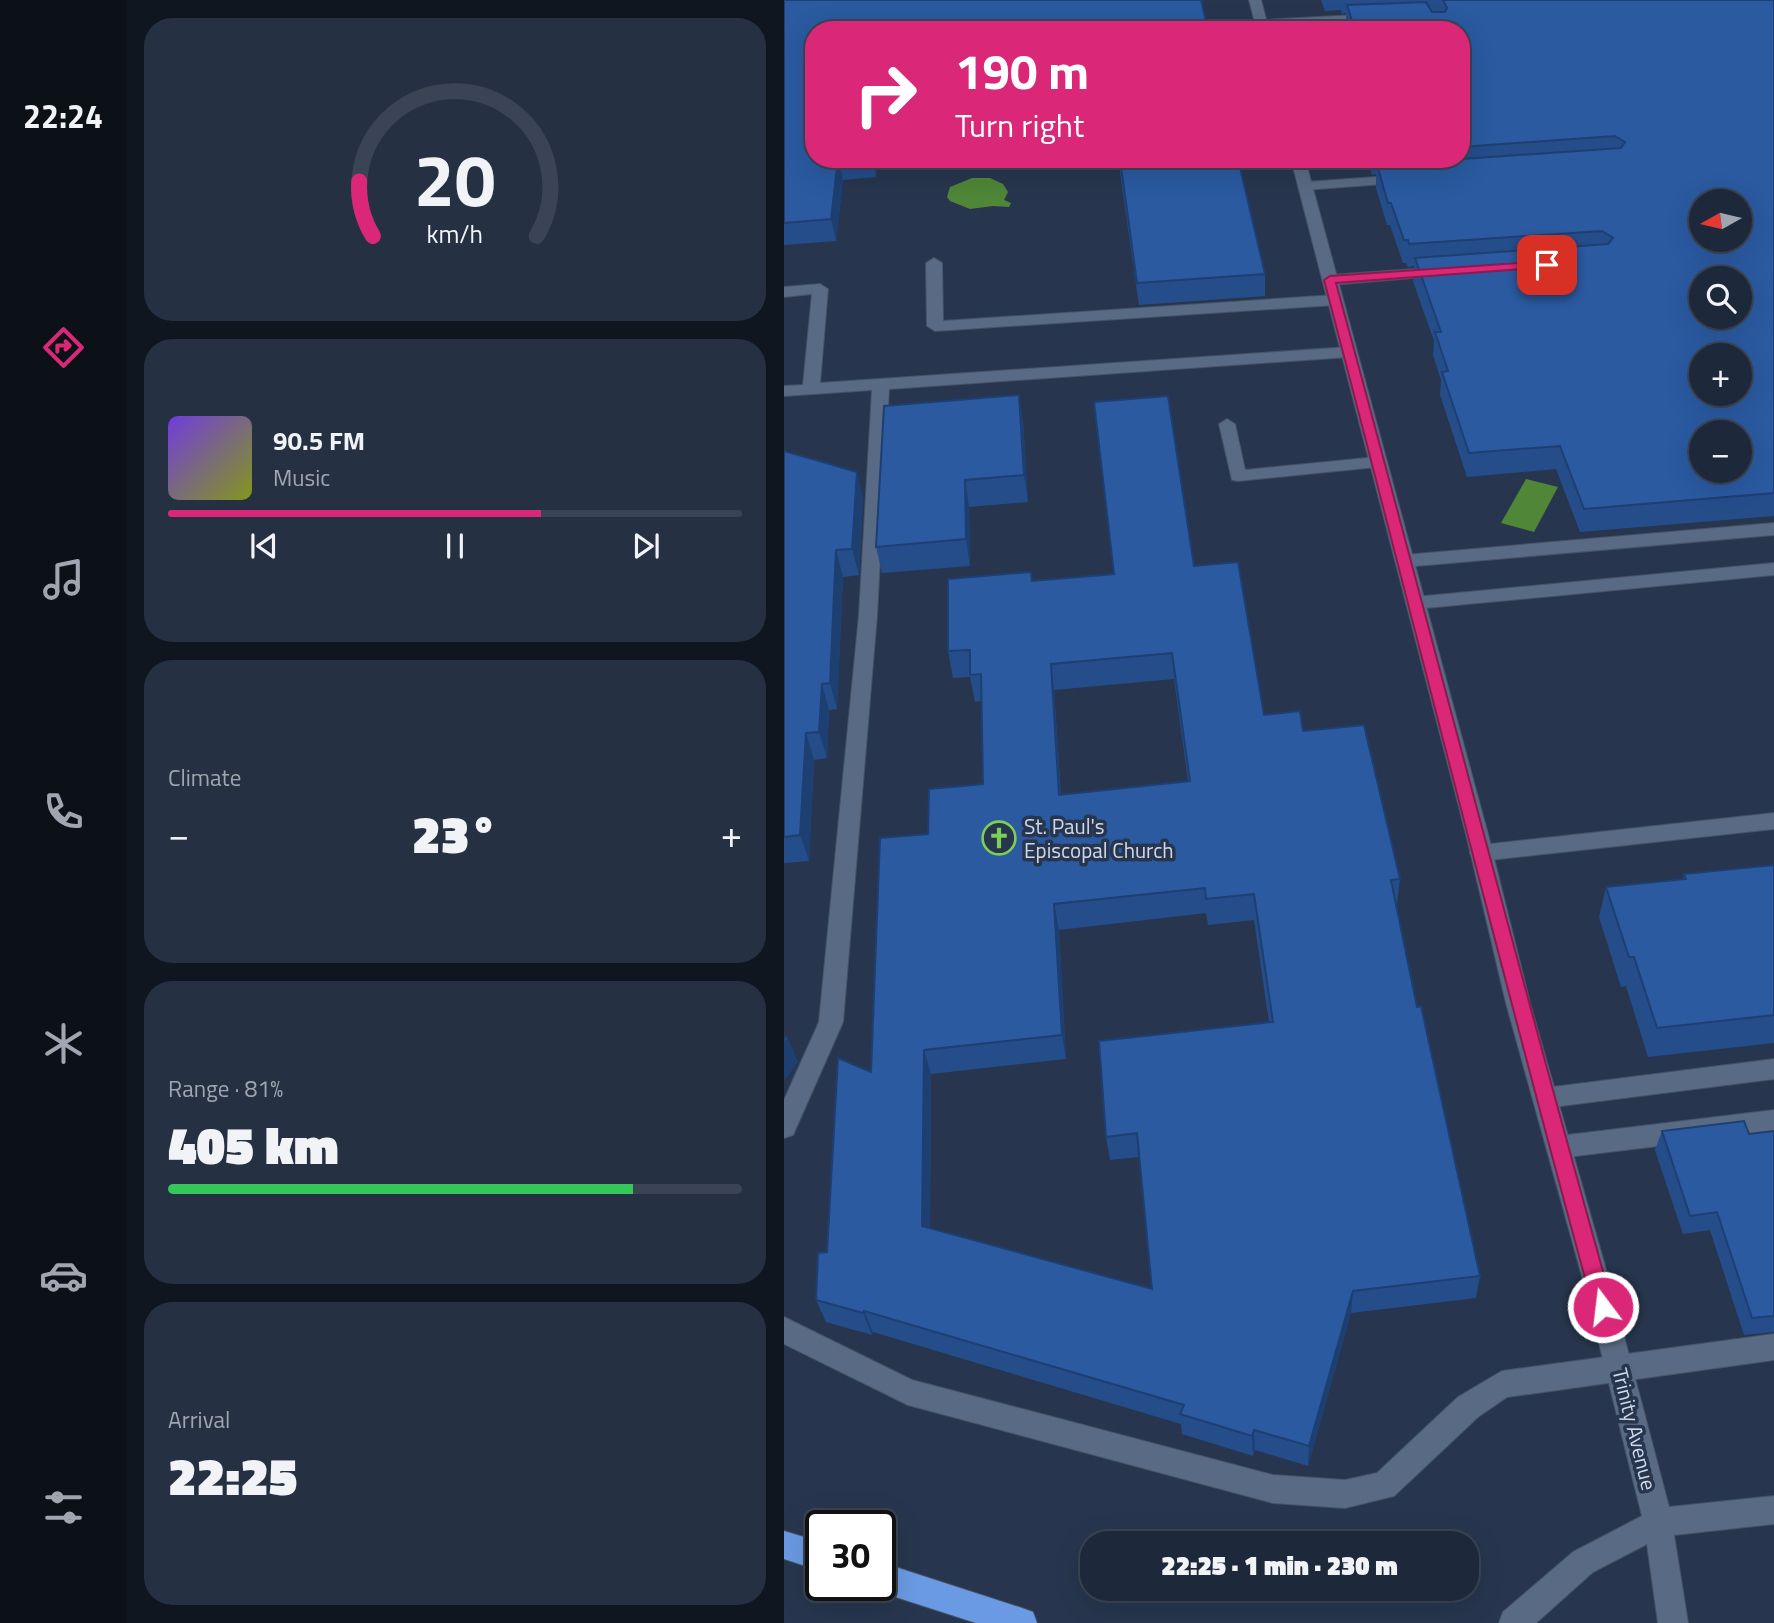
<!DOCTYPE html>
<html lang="en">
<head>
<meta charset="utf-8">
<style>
	:root { --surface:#1d283a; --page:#253042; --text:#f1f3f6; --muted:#a0a6af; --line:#3b4454; --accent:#db2777 }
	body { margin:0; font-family:"Titillium Web",sans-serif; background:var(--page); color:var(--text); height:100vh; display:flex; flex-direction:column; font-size:26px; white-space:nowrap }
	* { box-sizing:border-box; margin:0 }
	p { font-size:23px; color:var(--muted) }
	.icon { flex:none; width:38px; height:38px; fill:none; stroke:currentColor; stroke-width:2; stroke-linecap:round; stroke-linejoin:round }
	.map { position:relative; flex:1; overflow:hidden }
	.drawer { display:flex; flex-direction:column; gap:18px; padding:18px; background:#101620; width:658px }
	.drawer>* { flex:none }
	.guide { position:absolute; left:21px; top:21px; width:665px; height:147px; border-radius:28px; box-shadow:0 7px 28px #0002,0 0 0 2px var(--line); background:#db2777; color:#fff; overflow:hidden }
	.needle { width:46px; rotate:262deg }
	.tools { position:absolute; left:905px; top:189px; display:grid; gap:14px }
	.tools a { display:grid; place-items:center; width:63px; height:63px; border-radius:50%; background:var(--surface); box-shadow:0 7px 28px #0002,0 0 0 2px var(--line); font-size:35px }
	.speed { position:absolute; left:21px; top:1510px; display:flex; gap:14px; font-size:35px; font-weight:700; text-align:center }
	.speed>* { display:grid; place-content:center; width:91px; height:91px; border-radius:50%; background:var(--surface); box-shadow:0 7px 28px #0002,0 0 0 2px var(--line); line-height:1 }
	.speed .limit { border:4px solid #111; border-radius:10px; background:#fff; color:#111 }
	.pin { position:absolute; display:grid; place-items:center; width:60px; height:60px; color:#fff; margin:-30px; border-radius:14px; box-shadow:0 4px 10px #0006 }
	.me { position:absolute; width:77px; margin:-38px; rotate:345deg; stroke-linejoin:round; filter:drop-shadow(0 0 5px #0008) }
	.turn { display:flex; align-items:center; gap:24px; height:147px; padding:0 35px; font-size:32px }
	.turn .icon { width:91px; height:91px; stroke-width:2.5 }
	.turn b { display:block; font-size:49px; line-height:60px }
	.big { font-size:52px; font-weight:800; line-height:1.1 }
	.drawer .tile { flex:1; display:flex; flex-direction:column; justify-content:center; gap:10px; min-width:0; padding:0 24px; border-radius:28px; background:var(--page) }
	.drawer .dial { align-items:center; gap:0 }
	.dial svg { height:182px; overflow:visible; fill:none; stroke:var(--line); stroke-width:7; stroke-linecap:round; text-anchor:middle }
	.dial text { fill:var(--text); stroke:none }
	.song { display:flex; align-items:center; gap:21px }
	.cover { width:84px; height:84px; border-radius:10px; background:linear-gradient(135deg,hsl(260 70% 55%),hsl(70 70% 35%)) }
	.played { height:7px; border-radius:4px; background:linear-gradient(90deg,var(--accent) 65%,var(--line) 65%) }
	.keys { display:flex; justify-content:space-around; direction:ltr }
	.heat { display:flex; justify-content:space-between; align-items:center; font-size:38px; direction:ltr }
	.charge { height:10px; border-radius:5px; background:linear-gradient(90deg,#34c759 81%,var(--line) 0) }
	.trip { position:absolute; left:296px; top:1531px; width:399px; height:70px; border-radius:28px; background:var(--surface); box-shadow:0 7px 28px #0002,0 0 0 2px var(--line); font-weight:800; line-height:70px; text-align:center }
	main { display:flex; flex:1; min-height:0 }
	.tabs { display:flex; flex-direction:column; width:126px; justify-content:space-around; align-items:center; background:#0c1017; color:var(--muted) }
	.tabs .icon { width:49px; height:49px }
	.tabs .selected { color:var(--accent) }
	.tabs b { font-size:32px; color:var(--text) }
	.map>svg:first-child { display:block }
	.water { fill:#4f8637 }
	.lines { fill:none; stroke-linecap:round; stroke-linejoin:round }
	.lane-casing { stroke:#455266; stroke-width:2 }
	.street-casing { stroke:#455266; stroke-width:2 }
	.highway-casing { stroke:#455266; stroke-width:2 }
	.lane { fill:#596a84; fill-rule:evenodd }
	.street { fill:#596a84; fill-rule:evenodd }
	.highway { fill:#6a9ae3; fill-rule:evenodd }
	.wall { fill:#254d8a; fill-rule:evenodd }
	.shaded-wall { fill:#1e3f71 }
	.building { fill:#2b5aa1; stroke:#1e3f71; stroke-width:2; fill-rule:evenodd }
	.route { fill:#db2777; stroke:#8e194d; stroke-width:2 }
	.labels { text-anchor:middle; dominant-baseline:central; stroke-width:7; stroke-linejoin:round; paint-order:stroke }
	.poi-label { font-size:21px; fill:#cfd9e8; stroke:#27364e; text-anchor:start }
	.street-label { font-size:21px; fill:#cfd9e8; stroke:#27364e }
</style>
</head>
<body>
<main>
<nav class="tabs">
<b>22:24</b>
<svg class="icon selected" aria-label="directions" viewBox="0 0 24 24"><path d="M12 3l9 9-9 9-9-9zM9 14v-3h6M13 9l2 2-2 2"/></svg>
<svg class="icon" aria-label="music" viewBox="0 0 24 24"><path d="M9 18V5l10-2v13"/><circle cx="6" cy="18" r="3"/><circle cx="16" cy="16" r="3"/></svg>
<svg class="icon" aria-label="phone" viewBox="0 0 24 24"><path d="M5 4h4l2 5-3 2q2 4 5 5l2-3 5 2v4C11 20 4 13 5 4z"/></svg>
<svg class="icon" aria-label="climate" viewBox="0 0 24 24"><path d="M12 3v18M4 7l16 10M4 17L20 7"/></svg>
<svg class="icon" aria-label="car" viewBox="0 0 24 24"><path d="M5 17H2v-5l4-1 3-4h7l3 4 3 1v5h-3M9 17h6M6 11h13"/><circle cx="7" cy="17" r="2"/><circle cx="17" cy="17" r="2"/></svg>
<svg class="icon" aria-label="filters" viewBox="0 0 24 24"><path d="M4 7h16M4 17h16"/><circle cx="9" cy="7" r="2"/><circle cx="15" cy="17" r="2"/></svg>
</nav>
<section class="drawer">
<div class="tile dial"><svg viewBox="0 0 100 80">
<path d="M14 69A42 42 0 1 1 86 69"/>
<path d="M14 69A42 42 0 0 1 8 45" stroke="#db2777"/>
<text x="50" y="56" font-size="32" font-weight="700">20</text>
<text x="50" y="72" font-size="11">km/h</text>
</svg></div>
<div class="tile">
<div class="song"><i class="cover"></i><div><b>90.5 FM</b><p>Music</p></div></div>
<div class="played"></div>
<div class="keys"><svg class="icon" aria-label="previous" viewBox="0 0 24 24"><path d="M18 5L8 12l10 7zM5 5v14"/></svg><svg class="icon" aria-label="pause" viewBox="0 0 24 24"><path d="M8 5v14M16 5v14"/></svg><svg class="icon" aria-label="next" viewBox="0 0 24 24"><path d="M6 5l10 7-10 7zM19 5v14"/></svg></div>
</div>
<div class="tile"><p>Climate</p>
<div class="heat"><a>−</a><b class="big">23°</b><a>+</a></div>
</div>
<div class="tile"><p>Range · 81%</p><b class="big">405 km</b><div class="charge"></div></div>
<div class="tile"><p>Arrival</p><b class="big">22:25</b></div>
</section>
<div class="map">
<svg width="990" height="1623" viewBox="0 0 990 1623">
	<rect width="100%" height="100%" fill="#27364e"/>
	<!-- water -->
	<g class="water">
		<polygon points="188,178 206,178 219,184 224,192 220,200 227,203 225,207 209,206 186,209 166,201 163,197 166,187"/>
		<polygon points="742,479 774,487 750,532 717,523"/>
	</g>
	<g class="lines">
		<defs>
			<g id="lane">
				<polygon points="591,14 595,15 595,21 477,28 471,24 477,20"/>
				<polygon points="620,175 627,179 625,182 521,190 514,186 521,182"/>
				<polygon points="150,258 158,263 159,321 551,295 559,300 551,305 151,331 143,326 142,263"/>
				<polygon points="659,267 667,272 664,275 546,285 538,280 546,275"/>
				<polygon points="36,284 44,289 36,383 565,347 573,352 565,357 105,389 93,615 59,1022 9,1135 0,1138 0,1100 35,1022 75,615 88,390 0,396 0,386 19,385 28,294 0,297 0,287"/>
				<polygon points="443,419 451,424 461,470 593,457 602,462 593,467 454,481 448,480 435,424"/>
				<polygon points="990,523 990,535 620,567 611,561 620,555"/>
				<polygon points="990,563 990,575 631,609 624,607 622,603 624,599 631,597"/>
				<polygon points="990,813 990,829 697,861 689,859 686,853 689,847 697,845"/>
				<polygon points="990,1059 990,1079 761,1108 752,1105 749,1098 752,1091 761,1088"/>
				<polygon points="990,1110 990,1132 775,1158 766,1155 763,1147 766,1139 775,1136"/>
				<polygon points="0,1317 128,1380 489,1475 561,1480 593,1473 674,1397 718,1371 990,1334 990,1360 723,1397 694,1417 610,1496 561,1508 489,1503 124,1405 0,1344"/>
			</g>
			<g id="street">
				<polygon points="465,0 477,0 485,30 473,30"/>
				<polygon points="507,159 521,159 705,838 746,1003 827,1287 885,1507 990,1496 990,1524 890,1535 904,1623 874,1623 863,1544 809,1572 752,1623 715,1623 719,1612 789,1552 858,1516 801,1287 722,1003 683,838"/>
			</g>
			<g id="highway">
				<polygon points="0,1531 37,1542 37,1571 0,1559"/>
				<polygon points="96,1562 238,1608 249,1612 253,1623 192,1623 96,1592 85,1586 96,1586"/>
			</g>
		</defs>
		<!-- lane casing -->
		<use href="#lane" class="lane-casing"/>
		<!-- street casing -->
		<use href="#street" class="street-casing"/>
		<!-- highway casing -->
		<use href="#highway" class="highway-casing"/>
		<!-- lane -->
		<use href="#lane" class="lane"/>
		<!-- street -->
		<use href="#street" class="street"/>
		<!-- highway -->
		<use href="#highway" class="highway"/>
	</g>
	<!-- wall -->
	<g class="wall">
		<polygon points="0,0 30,30 30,159 94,159 92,177 59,180 52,241 0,245"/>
		<polygon points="537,0 990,0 990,516 796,532 772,469 683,477 656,395 657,380 649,355 650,341 629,281 630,266 624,267 622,263 619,263 606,225 603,225 592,188 592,174 588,175 583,159 677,159 677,30 563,30 562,27 562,13 558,14 557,10 541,11"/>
		<polygon points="334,159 454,159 481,274 481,296 355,305"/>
		<polygon points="239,421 244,502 185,507 186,566 98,573 92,547"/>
		<polygon points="0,451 73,472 79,499 75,575 59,577 53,709 45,710 43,758 30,760 25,861 0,863"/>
		<path d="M410,566L480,715L519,731L616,879L613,904H612L633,1007L696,1276L692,1298L567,1313L524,1466L471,1450L469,1456L398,1434L397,1424L89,1332L88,1335L42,1322L32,1300L144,834L199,784L197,701L191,702L186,677L169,678L164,651L248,581ZM390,679L404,781L277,794L270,690ZM422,913L424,925L470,920L485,1022L322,1137L326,1160L355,1157L368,1289L146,1228L147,1074L282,1059L275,930Z"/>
		<polygon points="990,865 990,1043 864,1057 842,986 837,987 815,917 822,887 899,879 900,874"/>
		<polygon points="878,1131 965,1134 990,1131 990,1332 960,1335 926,1230 899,1234 871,1150"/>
	</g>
	<!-- shaded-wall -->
	<g class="shaded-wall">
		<polygon points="54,159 59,180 52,241 47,219"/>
		<polygon points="89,159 94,159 92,177"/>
		<polygon points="235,395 239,421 244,502 240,475"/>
		<polygon points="73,472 79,499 75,575 68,549"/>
		<polygon points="181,480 185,507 186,566 182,539"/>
		<polygon points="52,550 59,577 53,709 46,683"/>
		<polygon points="267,664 270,690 278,821 275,795"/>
		<polygon points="38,684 45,710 43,758 35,732"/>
		<polygon points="22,733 30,760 25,861 16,835"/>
		<polygon points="270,904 275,930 282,1059 278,1035"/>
		<polygon points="4,1038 14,1062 0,1081 0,1044"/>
		<polygon points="140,1050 147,1074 146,1249 138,1226"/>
		<polygon points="569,1291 567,1313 524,1466 525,1446"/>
		<polygon points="80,1311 89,1332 88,1335 79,1313"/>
		<polygon points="470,1430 471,1450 469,1456 468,1436"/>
	</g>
	<!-- building -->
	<g class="building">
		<polygon points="0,0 417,0 424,30 30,30 30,159 54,159 47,219 0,223"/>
		<path d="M659,0H990V493L800,509L776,446L685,453L658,372L664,371L651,332H657L631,258L824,244L829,238L818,231L625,244L624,240H620L607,203H604L593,165L837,148L841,142L831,136L677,147V30H571L563,5L642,2L648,12H661L663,8ZM917,201H956V240H917ZM917,278H956V317H917ZM917,355H956V394H917ZM917,432H956V471H917Z"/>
		<polygon points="336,159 454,159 481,274 353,283"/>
		<polygon points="235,395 240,475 181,480 182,539 92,547 100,406"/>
		<path d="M384,396L410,566L454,562L480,715L516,711L519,731L580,725L616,879L607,880L633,1007L637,1006L696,1276L569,1291L525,1446L470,1430L468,1436L396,1414L400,1405L80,1311L79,1313L32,1300L34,1253L43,1252L54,1058L87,1072L96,838L144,834L145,789L199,784L197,674L186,675V650L164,651V579L247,572L248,581L330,574L310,402ZM388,653L406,781L275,795L267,664ZM421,888L422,899L470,894L489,1022L315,1041L322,1137L353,1133L368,1289L138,1226L140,1050L278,1035L270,904Z"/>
		<polygon points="0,451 73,472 68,549 52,550 46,683 38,684 35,732 22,733 16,835 0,837"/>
		<polygon points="990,865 990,1015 873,1028 850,957 845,957 822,887 902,879 900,874"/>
		<polygon points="0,1036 4,1038 0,1044"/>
		<polygon points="960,1121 965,1134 990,1131 990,1316 968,1318 933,1212 906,1216 878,1131"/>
	</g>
	<!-- route -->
	<path class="route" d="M763,261L769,265L767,267L552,283C645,624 733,967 829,1307L826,1314L819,1317L812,1314L809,1307C715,966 630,622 540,280L546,276Z"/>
	<!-- icons -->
	<defs>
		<symbol id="church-ring" viewBox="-11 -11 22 22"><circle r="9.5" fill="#27364e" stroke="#7bd155" stroke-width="1.5"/><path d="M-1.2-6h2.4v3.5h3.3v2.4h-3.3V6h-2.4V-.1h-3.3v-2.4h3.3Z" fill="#7bd155"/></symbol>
	</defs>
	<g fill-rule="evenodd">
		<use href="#church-ring" x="196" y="819" width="38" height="38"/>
	</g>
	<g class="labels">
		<!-- poi labels -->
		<g class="poi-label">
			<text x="240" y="826">St. Paul's<tspan x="240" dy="24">Episcopal Church</tspan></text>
		</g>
		<!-- street labels -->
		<g class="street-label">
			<text transform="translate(851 1429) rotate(76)">Trinity Avenue</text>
		</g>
	</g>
</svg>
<div class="tools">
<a><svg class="needle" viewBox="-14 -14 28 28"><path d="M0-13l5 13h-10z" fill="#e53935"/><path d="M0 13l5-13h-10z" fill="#a0a6af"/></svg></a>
<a><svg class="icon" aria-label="search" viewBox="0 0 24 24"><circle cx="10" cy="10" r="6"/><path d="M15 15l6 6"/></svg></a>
<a>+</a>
<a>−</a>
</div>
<div class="speed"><div class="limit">30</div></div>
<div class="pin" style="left:763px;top:265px;background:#d93025"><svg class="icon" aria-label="arrive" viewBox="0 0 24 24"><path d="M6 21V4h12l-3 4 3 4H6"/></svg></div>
<svg class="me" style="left:819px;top:1307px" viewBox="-20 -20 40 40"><circle r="17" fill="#db2777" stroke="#fff" stroke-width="3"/><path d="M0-11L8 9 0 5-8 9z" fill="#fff"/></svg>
<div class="trip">22:25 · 1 min · 230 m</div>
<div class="guide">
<div class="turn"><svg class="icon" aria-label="right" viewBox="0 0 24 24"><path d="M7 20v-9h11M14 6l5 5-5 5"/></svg><div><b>190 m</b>Turn right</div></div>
</div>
</div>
</main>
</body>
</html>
